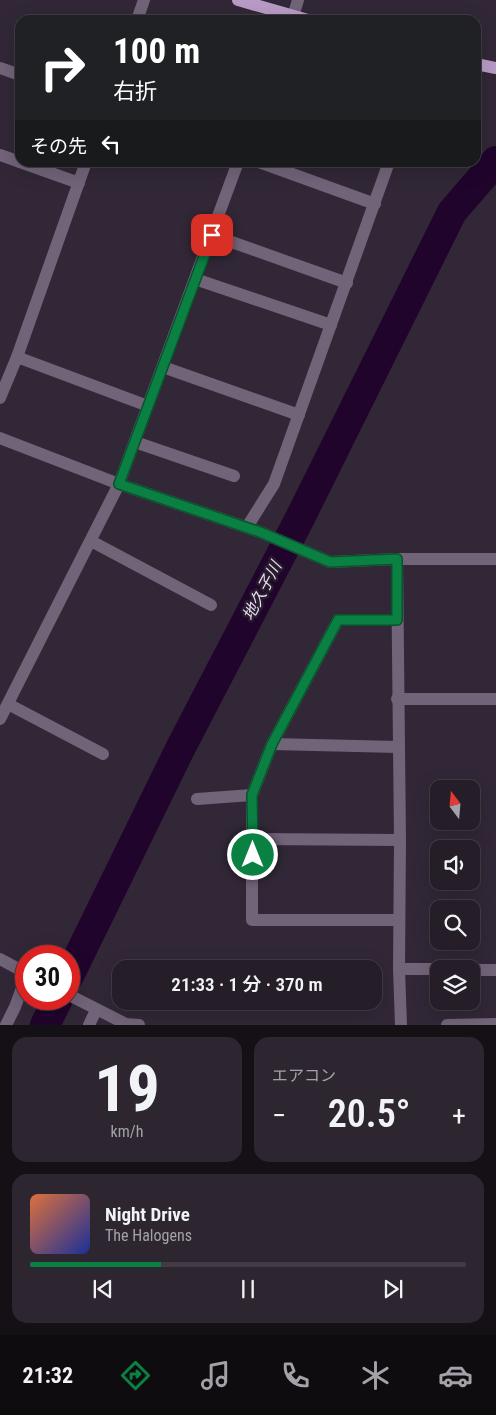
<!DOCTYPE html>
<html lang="ja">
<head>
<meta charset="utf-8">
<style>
	:root { --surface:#251d28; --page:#2d2630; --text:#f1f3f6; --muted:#a3a2a8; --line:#423b45; --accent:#0b8043 }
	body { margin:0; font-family:"Roboto Condensed","Noto Sans JP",sans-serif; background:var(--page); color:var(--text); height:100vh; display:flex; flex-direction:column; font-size:19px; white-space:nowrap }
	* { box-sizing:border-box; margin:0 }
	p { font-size:16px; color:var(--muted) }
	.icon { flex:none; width:28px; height:28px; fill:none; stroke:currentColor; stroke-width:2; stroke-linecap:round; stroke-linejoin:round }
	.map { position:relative; height:1025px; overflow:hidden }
	.drawer { display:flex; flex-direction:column; gap:12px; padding:12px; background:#141016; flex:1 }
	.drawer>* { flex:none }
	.hud { position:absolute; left:15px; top:15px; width:466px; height:152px; border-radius:15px; box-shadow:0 5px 20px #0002,0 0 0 1px var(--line); background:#202124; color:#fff; overflow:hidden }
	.needle { width:32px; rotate:344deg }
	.tools { position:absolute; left:430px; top:780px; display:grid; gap:10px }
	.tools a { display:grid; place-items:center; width:50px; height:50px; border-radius:10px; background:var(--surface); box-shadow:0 5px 20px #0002,0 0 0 1px var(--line); font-size:25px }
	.speed { position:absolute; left:15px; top:945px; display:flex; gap:10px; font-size:25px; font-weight:700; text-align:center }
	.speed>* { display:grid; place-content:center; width:65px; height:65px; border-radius:50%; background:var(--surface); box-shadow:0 5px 20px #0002,0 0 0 1px var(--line); line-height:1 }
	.speed .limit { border:8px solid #d22; background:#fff; color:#111 }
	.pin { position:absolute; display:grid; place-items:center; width:42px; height:42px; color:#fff; margin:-21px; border-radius:10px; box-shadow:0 2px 8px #0006 }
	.me { position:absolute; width:55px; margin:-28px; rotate:0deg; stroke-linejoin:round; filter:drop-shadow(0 0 4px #0008) }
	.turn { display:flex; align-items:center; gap:18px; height:105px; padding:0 15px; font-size:22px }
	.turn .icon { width:65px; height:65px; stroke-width:2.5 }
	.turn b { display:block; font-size:35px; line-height:42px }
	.then { display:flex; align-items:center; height:48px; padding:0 15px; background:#0003; gap:10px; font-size:19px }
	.big { font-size:38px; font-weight:600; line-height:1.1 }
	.drawer .widget { flex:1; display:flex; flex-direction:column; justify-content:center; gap:8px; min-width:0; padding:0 18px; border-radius:15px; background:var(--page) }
	.drawer .dial { align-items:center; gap:0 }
	.dial b { font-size:65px; line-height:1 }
	.song { display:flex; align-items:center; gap:15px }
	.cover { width:60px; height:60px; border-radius:8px; background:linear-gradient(135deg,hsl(20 70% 55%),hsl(230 70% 35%)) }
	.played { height:5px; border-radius:2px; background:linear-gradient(90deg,var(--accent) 30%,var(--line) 30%) }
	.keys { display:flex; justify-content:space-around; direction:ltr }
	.heat { display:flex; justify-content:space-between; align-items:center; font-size:28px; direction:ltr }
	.drawer .tiles { flex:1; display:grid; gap:12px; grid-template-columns:1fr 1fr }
	.widget:last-child { grid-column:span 2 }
	.trip { position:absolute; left:112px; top:960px; width:270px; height:50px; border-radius:15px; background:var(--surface); box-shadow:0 5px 20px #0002,0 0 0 1px var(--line); font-weight:600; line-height:50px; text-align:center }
	.menu { display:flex; height:80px; justify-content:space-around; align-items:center; background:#0f0c10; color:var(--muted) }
	.menu .icon { width:35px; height:35px }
	.menu .selected { color:var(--accent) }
	.menu b { font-size:22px; color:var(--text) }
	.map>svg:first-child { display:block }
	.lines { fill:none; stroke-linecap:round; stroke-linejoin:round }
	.river { stroke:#20042c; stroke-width:30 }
	.minor { stroke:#716378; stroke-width:12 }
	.major { stroke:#b79ac5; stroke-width:12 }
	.route-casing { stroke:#07532c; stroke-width:12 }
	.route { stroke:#0b8043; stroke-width:9 }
	.labels { text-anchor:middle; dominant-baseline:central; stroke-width:5; stroke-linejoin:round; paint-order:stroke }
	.water-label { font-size:16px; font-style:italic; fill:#eddaf7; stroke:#271d2c }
</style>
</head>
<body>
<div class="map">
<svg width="496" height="1025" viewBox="0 0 496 1025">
	<rect width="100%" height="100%" fill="#312736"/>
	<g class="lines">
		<!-- river -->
		<g class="river">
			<polyline points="69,976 180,749 300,518 452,212 496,161"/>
			<polyline points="45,1025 58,999"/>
		</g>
		<!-- minor -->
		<g class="minor">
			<polyline points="137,20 144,0"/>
			<polyline points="292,20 298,0"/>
			<polyline points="0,68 20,75"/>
			<polyline points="0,155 20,162"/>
			<polyline points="20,162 79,183"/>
			<polyline points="259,162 375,204"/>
			<polyline points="212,235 347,283"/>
			<polyline points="195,279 331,325"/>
			<polyline points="17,357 86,162"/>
			<polyline points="163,367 299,415"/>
			<polyline points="0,398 17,357 148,406"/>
			<polyline points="0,438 119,484 260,532 330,562 397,559 496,559"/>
			<polyline points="135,442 234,476"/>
			<polyline points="247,527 274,484 389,162"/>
			<polyline points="91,541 211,605"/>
			<polyline points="397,559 400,840 399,969 401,1025"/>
			<polyline points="397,620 338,620 272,744 252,795 252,920 399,920"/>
			<polyline points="397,699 496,699"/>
			<polyline points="8,704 103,754"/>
			<polyline points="0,719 119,484 238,162"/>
			<polyline points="272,744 398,747"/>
			<polyline points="197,799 252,795"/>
			<polyline points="253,839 400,840"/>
			<polyline points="0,959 26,973"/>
			<polyline points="399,969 439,969"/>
			<polyline points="471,970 496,970"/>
			<polyline points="69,995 126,1024 139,1025"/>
			<polyline points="6,1025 15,1007 26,977"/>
			<polyline points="89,1025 96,1010"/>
			<polyline points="447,1025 496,1024"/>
		</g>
		<!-- major -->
		<g class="major">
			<polyline points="238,0 308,20"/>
			<polyline points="476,64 496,68"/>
		</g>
	</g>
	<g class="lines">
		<defs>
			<polyline id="route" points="212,235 119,484 260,532 330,562 397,559 397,620 338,620 272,744 252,795 253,855"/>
		</defs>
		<!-- route casing -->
		<use href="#route" class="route-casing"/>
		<!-- route -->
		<use href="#route" class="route"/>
	</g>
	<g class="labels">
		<!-- water labels -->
		<g class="water-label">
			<text transform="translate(262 591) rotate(-62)">地久子川</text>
		</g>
	</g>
</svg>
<div class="tools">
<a><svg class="needle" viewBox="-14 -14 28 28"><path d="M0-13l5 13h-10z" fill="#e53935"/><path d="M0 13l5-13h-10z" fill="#a3a2a8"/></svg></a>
<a><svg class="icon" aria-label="sound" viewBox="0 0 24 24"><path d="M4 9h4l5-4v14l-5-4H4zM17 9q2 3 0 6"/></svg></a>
<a><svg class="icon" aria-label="search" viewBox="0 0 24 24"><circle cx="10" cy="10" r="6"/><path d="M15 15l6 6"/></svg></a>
<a><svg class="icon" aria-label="layers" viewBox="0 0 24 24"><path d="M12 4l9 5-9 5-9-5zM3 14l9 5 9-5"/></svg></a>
</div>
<div class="speed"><div class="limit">30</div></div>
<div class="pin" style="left:212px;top:235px;background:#d93025"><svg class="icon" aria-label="arrive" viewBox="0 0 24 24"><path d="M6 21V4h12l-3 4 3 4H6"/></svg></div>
<svg class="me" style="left:253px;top:855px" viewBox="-20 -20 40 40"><circle r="17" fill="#0b8043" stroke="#fff" stroke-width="3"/><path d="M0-11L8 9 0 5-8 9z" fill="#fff"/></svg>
<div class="trip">21:33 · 1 分 · 370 m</div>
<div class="hud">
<div class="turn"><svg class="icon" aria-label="right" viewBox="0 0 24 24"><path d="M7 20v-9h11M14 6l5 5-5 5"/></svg><div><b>100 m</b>右折</div></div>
<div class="then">その先<svg class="icon" aria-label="left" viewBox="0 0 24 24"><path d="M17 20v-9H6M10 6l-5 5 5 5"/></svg></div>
</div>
</div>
<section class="drawer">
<div class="tiles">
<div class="widget dial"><b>19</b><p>km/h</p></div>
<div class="widget"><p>エアコン</p>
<div class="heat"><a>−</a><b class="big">20.5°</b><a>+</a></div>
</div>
<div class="widget">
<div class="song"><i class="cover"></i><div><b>Night Drive</b><p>The Halogens</p></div></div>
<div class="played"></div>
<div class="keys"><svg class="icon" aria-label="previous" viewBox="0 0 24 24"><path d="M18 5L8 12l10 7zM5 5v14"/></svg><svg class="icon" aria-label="pause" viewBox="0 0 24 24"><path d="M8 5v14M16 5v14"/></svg><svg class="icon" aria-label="next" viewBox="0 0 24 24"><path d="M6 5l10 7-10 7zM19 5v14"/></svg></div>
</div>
</div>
</section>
<nav class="menu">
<b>21:32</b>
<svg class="icon selected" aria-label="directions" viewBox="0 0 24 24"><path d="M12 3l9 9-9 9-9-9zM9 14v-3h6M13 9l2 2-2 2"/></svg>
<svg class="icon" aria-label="music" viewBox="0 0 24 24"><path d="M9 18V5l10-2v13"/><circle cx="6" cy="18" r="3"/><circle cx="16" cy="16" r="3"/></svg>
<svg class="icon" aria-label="phone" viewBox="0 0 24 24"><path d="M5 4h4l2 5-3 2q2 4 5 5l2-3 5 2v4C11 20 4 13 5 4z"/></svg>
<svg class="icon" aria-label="climate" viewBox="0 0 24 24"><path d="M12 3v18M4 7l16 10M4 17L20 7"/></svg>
<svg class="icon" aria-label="car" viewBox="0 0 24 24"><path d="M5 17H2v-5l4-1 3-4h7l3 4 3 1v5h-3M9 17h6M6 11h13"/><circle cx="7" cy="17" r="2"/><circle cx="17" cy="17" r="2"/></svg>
</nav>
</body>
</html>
